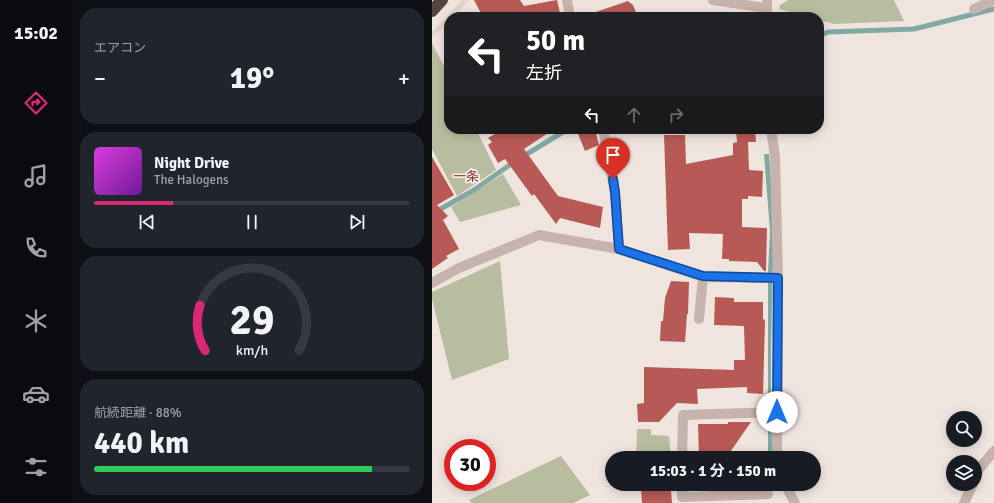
<!DOCTYPE html>
<html lang="ja">
<head>
<meta charset="utf-8">
<style>
	:root { --surface:#171b24; --page:#20242c; --text:#f1f3f6; --muted:#9ea1a6; --line:#363941; --accent:#db2777 }
	body { margin:0; font-family:Signika,"Noto Sans JP",sans-serif; background:var(--page); color:var(--text); height:100vh; display:flex; flex-direction:column; font-size:15px; white-space:nowrap }
	* { box-sizing:border-box; margin:0 }
	p { font-size:13px; color:var(--muted) }
	.icon { flex:none; width:22px; height:22px; fill:none; stroke:currentColor; stroke-width:2; stroke-linecap:round; stroke-linejoin:round }
	.map { position:relative; flex:1; overflow:hidden }
	.details { display:flex; flex-direction:column; gap:8px; padding:8px; background:#0d0f14; width:360px }
	.details>* { flex:none }
	.banner { position:absolute; left:12px; top:12px; width:380px; height:122px; border-radius:16px; box-shadow:0 2px 10px #0003; background:#202124; color:#fff; overflow:hidden }
	.controls { position:absolute; left:514px; top:411px; display:grid; gap:8px }
	.controls a { display:grid; place-items:center; width:36px; height:36px; border-radius:50%; background:var(--surface); box-shadow:0 2px 10px #0003; font-size:20px }
	.speed { position:absolute; left:12px; top:439px; display:flex; gap:8px; font-size:20px; font-weight:700; text-align:center }
	.speed>* { display:grid; place-content:center; width:52px; height:52px; border-radius:50%; background:var(--surface); box-shadow:0 2px 10px #0003; line-height:1 }
	.speed .limit { border:6px solid #d22; background:#fff; color:#111 }
	.pin { position:absolute; display:grid; place-items:center; width:34px; height:34px; color:#fff; margin:-41px -17px; border-radius:50% 50% 50% 0; rotate:-45deg; box-shadow:0 0 4px #0007 }
	.pin .icon { rotate:45deg }
	.me { position:absolute; width:44px; margin:-22px; rotate:0deg; stroke-linejoin:round; filter:drop-shadow(0 0 3px #0008) }
	.turn { display:flex; align-items:center; gap:14px; height:84px; padding:0 16px; font-size:18px }
	.turn .icon { width:52px; height:52px; stroke-width:2.5 }
	.turn b { display:block; font-size:28px; line-height:34px }
	.lanes { display:flex; align-items:center; height:38px; padding:0 16px; background:#0003; justify-content:center; gap:20px; direction:ltr }
	.lanes .off { opacity:.35 }
	.big { font-size:30px; font-weight:700; line-height:1.1 }
	.details .card { flex:1; display:flex; flex-direction:column; justify-content:center; gap:6px; min-width:0; padding:0 14px; border-radius:16px; background:var(--page) }
	.details .dial { align-items:center; gap:0 }
	.dial svg { height:104px; overflow:visible; fill:none; stroke:var(--line); stroke-width:7; stroke-linecap:round; text-anchor:middle }
	.dial text { fill:var(--text); stroke:none }
	.song { display:flex; align-items:center; gap:12px }
	.cover { width:48px; height:48px; border-radius:6px; background:linear-gradient(135deg,hsl(300 70% 55%),hsl(280 70% 35%)) }
	.played { height:4px; border-radius:2px; background:linear-gradient(90deg,var(--accent) 25%,var(--line) 25%) }
	.keys { display:flex; justify-content:space-around; direction:ltr }
	.heat { display:flex; justify-content:space-between; align-items:center; font-size:22px; direction:ltr }
	.charge { height:6px; border-radius:3px; background:linear-gradient(90deg,#34c759 88%,var(--line) 0) }
	.trip { position:absolute; left:173px; top:451px; width:216px; height:40px; border-radius:20px; background:var(--surface); box-shadow:0 2px 10px #0003; font-weight:700; line-height:40px; text-align:center }
	main { display:flex; flex:1; min-height:0 }
	.menu { display:flex; flex-direction:column; width:72px; justify-content:space-around; align-items:center; background:#090b0e; color:var(--muted) }
	.menu .icon { width:28px; height:28px }
	.menu .active { color:var(--accent) }
	.menu b { font-size:18px; color:var(--text) }
	.map>svg:first-child { display:block }
	.green { fill:#b9bda0 }
	.plaza { fill:#e6d2c8 }
	.water { fill:#81a9a3 }
	.lines { fill:none; stroke-linecap:round; stroke-linejoin:round }
	.stream { stroke:#81a9a3; stroke-width:5 }
	.building { fill:#b75a55 }
	.street { stroke:#c6b3ac; stroke-width:10 }
	.highway { stroke:#554442; stroke-width:12 }
	.route-casing { stroke:#114b97; stroke-width:10 }
	.route { stroke:#1a73e8; stroke-width:7 }
	.labels { text-anchor:middle; dominant-baseline:central; stroke-width:3.5; stroke-linejoin:round; paint-order:stroke }
	.neighbourhood-label { font-size:13px; fill:#7b302d; stroke:#f8efeb }
</style>
</head>
<body>
<main>
<nav class="menu">
<b>15:02</b>
<svg class="icon active" aria-label="directions" viewBox="0 0 24 24"><path d="M12 3l9 9-9 9-9-9zM9 14v-3h6M13 9l2 2-2 2"/></svg>
<svg class="icon" aria-label="music" viewBox="0 0 24 24"><path d="M9 18V5l10-2v13"/><circle cx="6" cy="18" r="3"/><circle cx="16" cy="16" r="3"/></svg>
<svg class="icon" aria-label="phone" viewBox="0 0 24 24"><path d="M5 4h4l2 5-3 2q2 4 5 5l2-3 5 2v4C11 20 4 13 5 4z"/></svg>
<svg class="icon" aria-label="climate" viewBox="0 0 24 24"><path d="M12 3v18M4 7l16 10M4 17L20 7"/></svg>
<svg class="icon" aria-label="car" viewBox="0 0 24 24"><path d="M5 17H2v-5l4-1 3-4h7l3 4 3 1v5h-3M9 17h6M6 11h13"/><circle cx="7" cy="17" r="2"/><circle cx="17" cy="17" r="2"/></svg>
<svg class="icon" aria-label="filters" viewBox="0 0 24 24"><path d="M4 7h16M4 17h16"/><circle cx="9" cy="7" r="2"/><circle cx="15" cy="17" r="2"/></svg>
</nav>
<section class="details">
<div class="card"><p>エアコン</p>
<div class="heat"><a>−</a><b class="big">19°</b><a>+</a></div>
</div>
<div class="card">
<div class="song"><i class="cover"></i><div><b>Night Drive</b><p>The Halogens</p></div></div>
<div class="played"></div>
<div class="keys"><svg class="icon" aria-label="previous" viewBox="0 0 24 24"><path d="M18 5L8 12l10 7zM5 5v14"/></svg><svg class="icon" aria-label="pause" viewBox="0 0 24 24"><path d="M8 5v14M16 5v14"/></svg><svg class="icon" aria-label="next" viewBox="0 0 24 24"><path d="M6 5l10 7-10 7zM19 5v14"/></svg></div>
</div>
<div class="card dial"><svg viewBox="0 0 100 80">
<path d="M14 69A42 42 0 1 1 86 69"/>
<path d="M14 69A42 42 0 0 1 10 34" stroke="#db2777"/>
<text x="50" y="56" font-size="32" font-weight="700">29</text>
<text x="50" y="72" font-size="11">km/h</text>
</svg></div>
<div class="card"><p>航続距離 · 88%</p><b class="big">440 km</b><div class="charge"></div></div>
</section>
<div class="map">
<svg width="562" height="503" viewBox="0 0 562 503">
	<rect width="100%" height="100%" fill="#f0e4df"/>
	<!-- green -->
	<g class="green">
		<polygon points="356,0 462,0 472,21 402,24 387,20 387,17 377,17 347,9 348,5"/>
		<polygon points="0,43 17,76 17,129 44,129 64,170 25,196 0,149"/>
		<polygon points="71,174 89,205 28,222 19,207"/>
		<polygon points="68,261 77,359 20,380 0,299 0,292"/>
		<polygon points="205,429 219,429 219,435 237,436 239,458 204,458"/>
		<polygon points="129,456 158,495 141,503 40,503 37,500"/>
	</g>
	<!-- plaza -->
	<polygon class="plaza" points="30,0 37,0 22,17 17,17 17,22 0,37 0,32"/>
	<!-- water -->
	<polygon class="water" points="332,154 337,154 342,218 339,350 339,422 341,458 336,458 336,272 338,231"/>
	<g class="lines">
		<!-- stream -->
		<g class="stream">
			<polyline points="387,36 396,32 482,29 562,9"/>
			<polyline points="90,157 136,129"/>
			<polyline points="0,214 42,190 82,162"/>
		</g>
	</g>
	<!-- building -->
	<g class="building">
		<polygon points="42,0 88,0 92,6 125,0 129,17 51,17"/>
		<polygon points="196,1 201,5 206,17 156,17 155,15"/>
		<polygon points="71,129 122,129 92,149 126,196 171,207 168,228 128,218 124,224 102,194 100,196 73,159 66,163 56,145 60,142 56,138"/>
		<polygon points="144,129 163,129 167,145 153,151"/>
		<polygon points="323,129 324,142 316,142 317,170 331,171 330,197 316,196 316,199 310,199 310,227 335,228 334,271 332,271 325,262 297,261 297,259 290,259 291,234 257,233 258,249 236,250 232,135 253,135 254,164 301,155 301,143 306,142 305,142 304,130"/>
		<polygon points="0,157 22,195 5,205 16,216 11,220 27,249 14,256 16,258 0,269"/>
		<polygon points="239,281 257,282 256,314 255,314 253,342 228,341 229,321 231,321 233,298"/>
		<polygon points="283,297 302,298 302,302 331,302 331,319 333,320 331,394 315,393 315,387 265,389 266,404 245,403 227,422 206,422 205,404 212,403 212,367 302,370 302,360 313,360 312,326 282,325"/>
		<polygon points="296,422 319,422 294,458 267,458 266,424 296,424"/>
		<polygon points="234,487 234,490 239,490 240,503 210,503 209,489"/>
	</g>
	<g class="lines">
		<!-- street -->
		<g class="street">
			<polyline points="135,0 138,17"/>
			<polyline points="281,0 334,8"/>
			<polyline points="542,9 562,0"/>
			<polyline points="335,17 335,0"/>
			<polyline points="171,129 183,192 187,249"/>
			<polyline points="339,129 343,157 346,278 345,458"/>
			<polyline points="0,283 27,268 107,235 187,249 271,277 346,278"/>
			<polyline points="267,319 271,277"/>
			<polyline points="250,458 251,415 345,412"/>
			<polyline points="543,479 547,469 562,451"/>
			<polyline points="250,484 250,497 336,494"/>
			<polyline points="353,484 363,503"/>
			<polyline points="532,503 541,484"/>
		</g>
		<!-- highway -->
		<polyline class="highway" points="0,11 10,0"/>
	</g>
	<g class="lines">
		<defs>
			<polyline id="route" points="181,179 183,192 187,249 271,276 346,278 345,412"/>
		</defs>
		<!-- route casing -->
		<use href="#route" class="route-casing"/>
		<!-- route -->
		<use href="#route" class="route"/>
	</g>
	<g class="labels">
		<!-- neighbourhood labels -->
		<g class="neighbourhood-label">
			<text x="34" y="177">一条</text>
		</g>
	</g>
</svg>
<div class="controls">
<a><svg class="icon" aria-label="search" viewBox="0 0 24 24"><circle cx="10" cy="10" r="6"/><path d="M15 15l6 6"/></svg></a>
<a><svg class="icon" aria-label="layers" viewBox="0 0 24 24"><path d="M12 4l9 5-9 5-9-5zM3 14l9 5 9-5"/></svg></a>
</div>
<div class="speed"><div class="limit">30</div></div>
<div class="pin" style="left:181px;top:179px;background:#d93025"><svg class="icon" aria-label="arrive" viewBox="0 0 24 24"><path d="M6 21V4h12l-3 4 3 4H6"/></svg></div>
<svg class="me" style="left:345px;top:412px" viewBox="-20 -20 40 40"><circle r="19" fill="#fff"/><path d="M0-13L10 11 0 6-10 11z" fill="#1a73e8"/></svg>
<div class="trip">15:03 · 1 分 · 150 m</div>
<div class="banner">
<div class="turn"><svg class="icon" aria-label="left" viewBox="0 0 24 24"><path d="M17 20v-9H6M10 6l-5 5 5 5"/></svg><div><b>50 m</b>左折</div></div>
<div class="lanes"><svg class="icon" aria-label="left" viewBox="0 0 24 24"><path d="M17 20v-9H6M10 6l-5 5 5 5"/></svg><svg class="icon off" aria-label="ahead" viewBox="0 0 24 24"><path d="M12 20V5M6 11l6-6 6 6"/></svg><svg class="icon off" aria-label="right" viewBox="0 0 24 24"><path d="M7 20v-9h11M14 6l5 5-5 5"/></svg></div>
</div>
</div>
</main>
</body>
</html>
